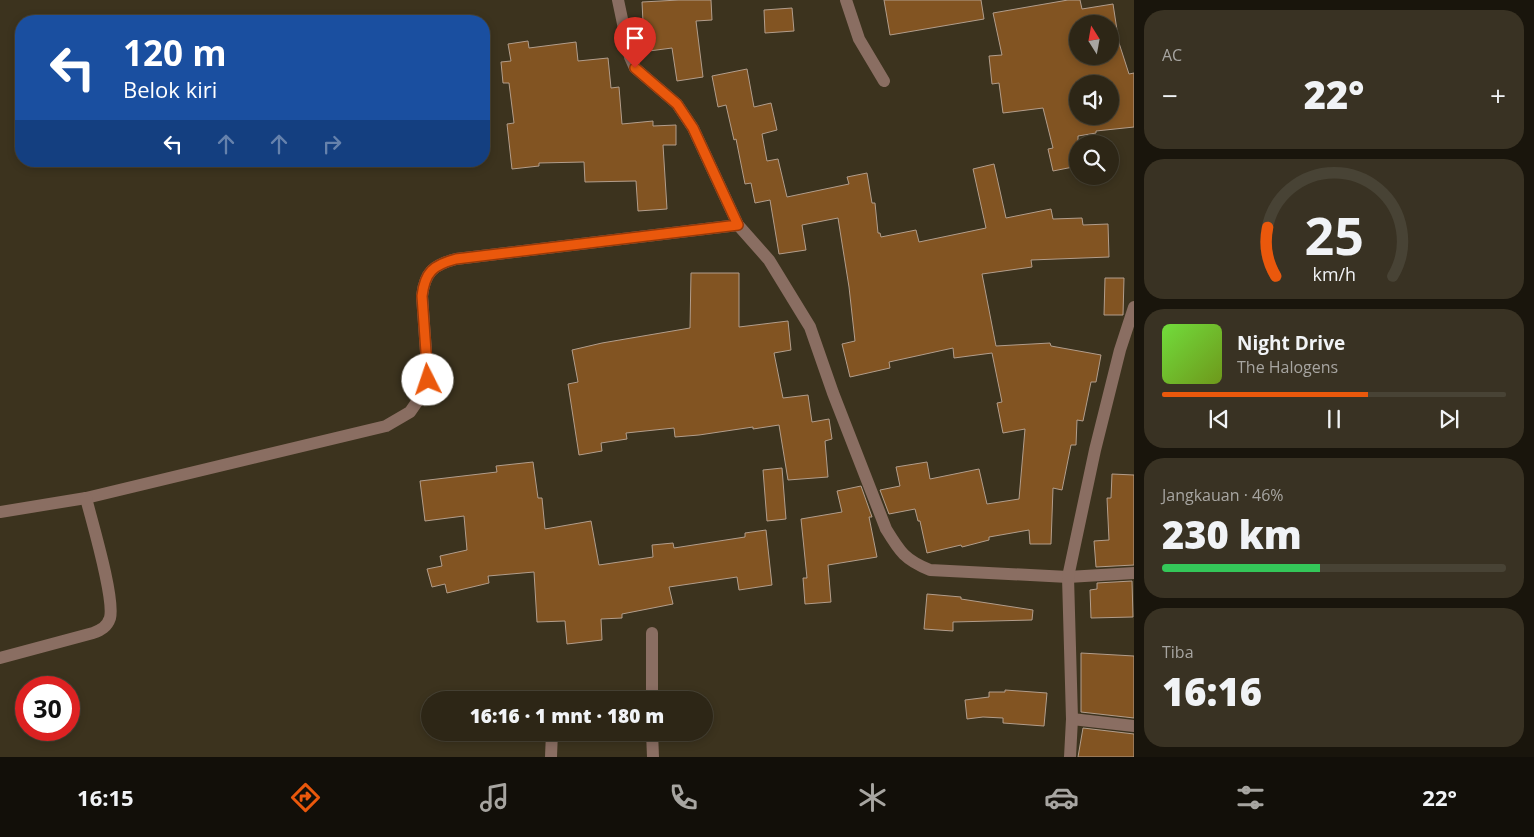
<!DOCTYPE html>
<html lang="id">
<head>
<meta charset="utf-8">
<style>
	:root { --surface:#2d2616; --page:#393223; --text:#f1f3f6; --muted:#a7a5a1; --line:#484335; --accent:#ea580c }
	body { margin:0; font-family:"Open Sans",sans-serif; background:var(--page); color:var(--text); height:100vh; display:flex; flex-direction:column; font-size:19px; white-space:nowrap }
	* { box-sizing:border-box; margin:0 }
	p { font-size:16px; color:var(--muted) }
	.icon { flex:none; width:28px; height:28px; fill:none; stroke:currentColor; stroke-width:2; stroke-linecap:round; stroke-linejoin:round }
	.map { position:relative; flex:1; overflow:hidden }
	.sheet { display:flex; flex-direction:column; gap:10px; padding:10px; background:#19150c; width:400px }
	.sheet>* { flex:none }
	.hud { position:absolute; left:15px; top:15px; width:475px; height:152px; border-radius:20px; box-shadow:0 2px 8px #0003,0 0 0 1px var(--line); background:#1a4fa0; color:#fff; overflow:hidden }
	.needle { width:32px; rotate:349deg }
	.buttons { position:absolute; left:1069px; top:15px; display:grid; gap:10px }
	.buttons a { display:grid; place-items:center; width:50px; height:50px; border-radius:50%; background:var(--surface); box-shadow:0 2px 8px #0003,0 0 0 1px var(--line); font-size:25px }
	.speed { position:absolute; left:15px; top:676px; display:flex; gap:10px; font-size:25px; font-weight:700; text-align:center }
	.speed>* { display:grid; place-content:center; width:65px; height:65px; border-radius:50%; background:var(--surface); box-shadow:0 2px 8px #0003,0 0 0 1px var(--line); line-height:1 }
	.speed .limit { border:8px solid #d22; background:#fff; color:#111 }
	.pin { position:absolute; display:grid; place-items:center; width:42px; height:42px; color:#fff; margin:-51px -21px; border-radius:50% 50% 50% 0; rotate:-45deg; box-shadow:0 0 5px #0007 }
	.pin .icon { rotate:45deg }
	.me { position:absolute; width:55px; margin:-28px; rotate:356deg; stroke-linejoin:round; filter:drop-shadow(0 0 4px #0008) }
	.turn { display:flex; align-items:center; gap:18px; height:105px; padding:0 25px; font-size:22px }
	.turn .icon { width:65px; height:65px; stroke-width:2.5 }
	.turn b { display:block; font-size:35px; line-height:42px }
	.lanes { display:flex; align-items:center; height:48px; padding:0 25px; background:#0003; justify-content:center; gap:25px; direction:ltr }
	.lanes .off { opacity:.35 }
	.big { font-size:38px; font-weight:800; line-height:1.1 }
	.sheet .tile { flex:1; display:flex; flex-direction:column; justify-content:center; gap:8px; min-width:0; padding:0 18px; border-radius:20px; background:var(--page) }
	.sheet .dial { align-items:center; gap:0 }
	.dial svg { height:130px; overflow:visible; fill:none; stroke:var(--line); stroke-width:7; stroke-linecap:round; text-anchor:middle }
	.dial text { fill:var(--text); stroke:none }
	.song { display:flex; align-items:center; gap:15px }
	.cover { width:60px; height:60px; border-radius:8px; background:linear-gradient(135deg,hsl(100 70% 55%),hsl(80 70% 35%)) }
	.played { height:5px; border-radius:2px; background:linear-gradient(90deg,var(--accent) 60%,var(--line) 60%) }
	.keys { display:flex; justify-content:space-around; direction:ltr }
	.heat { display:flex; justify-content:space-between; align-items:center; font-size:28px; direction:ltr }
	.charge { height:8px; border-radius:4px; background:linear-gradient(90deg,#34c759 46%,var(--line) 0) }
	.trip { position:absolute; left:421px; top:691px; width:292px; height:50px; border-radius:25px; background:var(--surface); box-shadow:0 2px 8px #0003,0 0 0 1px var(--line); font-weight:800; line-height:50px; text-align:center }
	.tabs { display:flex; height:80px; justify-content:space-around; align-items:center; background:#120f09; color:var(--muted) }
	.tabs .icon { width:35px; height:35px }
	.tabs .current { color:var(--accent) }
	.tabs b { font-size:22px; color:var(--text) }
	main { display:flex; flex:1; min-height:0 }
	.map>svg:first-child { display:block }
	.building { fill:#825422; stroke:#b29d8b; fill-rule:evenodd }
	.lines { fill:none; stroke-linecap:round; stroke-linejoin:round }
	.minor { stroke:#8a6e62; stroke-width:12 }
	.route-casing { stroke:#983908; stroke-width:12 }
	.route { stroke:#ea580c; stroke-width:9 }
</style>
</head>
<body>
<main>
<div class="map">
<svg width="1134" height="757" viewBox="0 0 1134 757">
	<rect width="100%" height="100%" fill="#3c331e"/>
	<!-- building -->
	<g class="building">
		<polygon points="679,0 711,0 712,20 696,21 703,77 677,81 672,48 649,51 646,22 643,22 642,2"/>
		<polygon points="884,0 981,0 984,19 890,35"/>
		<path d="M1068,0H1080L1082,9L1113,4L1119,43L1129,74L1134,73V127L1096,131V133L1078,136V166L1053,171L1048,149L1053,148L1043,108L1003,113L999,83L992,84L989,56L1002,55L993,13ZM1078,24H1110V56H1078ZM1078,84H1110V116H1078Z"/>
		<polygon points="792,8 794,31 765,33 764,10"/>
		<polygon points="528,41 529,48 576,42 578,61 608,58 611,88 619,87 622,124 653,121 653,126 676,125 676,145 663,145 667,209 638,211 636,181 585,182 584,162 539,163 539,166 512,169 507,124 514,123 509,83 503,83 501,62 511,61 508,44"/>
		<polygon points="747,69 754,107 771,103 777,130 762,134 767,161 778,159 787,197 849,184 847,177 867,173 872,203 875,203 878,233 880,233 881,237 916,230 919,242 986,228 973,169 994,164 1006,218 1051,209 1053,219 1082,218 1083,225 1108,224 1109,257 1031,260 1032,267 982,274 996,346 1050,343 1051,346 1101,355 1096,382 1091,382 1083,421 1077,420 1076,445 1071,445 1062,490 1053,488 1051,544 1030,544 1029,530 989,537 989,540 962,547 961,545 927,553 920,521 918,521 915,509 889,514 880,490 900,486 896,467 927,462 930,479 979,469 987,504 1019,499 1025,429 1003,433 997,403 1002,402 992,353 954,358 953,348 889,362 890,368 850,377 842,344 855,341 849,287 838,218 802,225 806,250 779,254 770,200 755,203 751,183 745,184 736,139 734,140 726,105 718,107 712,76"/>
		<polygon points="691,273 739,273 739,327 788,321 791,350 774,353 783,398 808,395 812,422 829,419 832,439 825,441 828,477 788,480 779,425 753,429 753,427 699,435 675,437 674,428 626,433 627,439 601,443 602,451 579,455 568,384 578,382 572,350 602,343 690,328"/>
		<polygon points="1105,278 1124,278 1123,315 1104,315"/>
		<polygon points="533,462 538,498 542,498 545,529 591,521 599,565 653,557 652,545 673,543 674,548 745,537 745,533 766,530 772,585 739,590 737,577 669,587 673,604 622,614 622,618 601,619 602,640 567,644 565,621 537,622 534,572 488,576 489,583 447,593 445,584 432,587 427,569 442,566 440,556 467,550 464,516 425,521 420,481 497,472 496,466"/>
		<polygon points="782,468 786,519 767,521 763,470"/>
		<polygon points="1112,474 1134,475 1134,565 1096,567 1094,541 1109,540 1107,498 1111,498"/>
		<polygon points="861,486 872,517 869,517 877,557 828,565 831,602 805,604 803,578 807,578 801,519 842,512 837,491"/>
		<polygon points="1132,581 1133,617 1091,618 1090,590 1097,589 1097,583"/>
		<polygon points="927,594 961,597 961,599 1033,610 1032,620 953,622 953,631 924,629"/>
		<polygon points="1081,653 1134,656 1134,718 1081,712"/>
		<polygon points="1005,690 1047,693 1044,726 1003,723 1003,718 983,717 967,719 965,700 989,697 989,692 1005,692"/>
		<polygon points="1083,728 1134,734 1134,757 1078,757"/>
	</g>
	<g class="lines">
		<!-- minor -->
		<g class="minor">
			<path d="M618,0L630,57L635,68L677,104L693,128L738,225L769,260L810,327L833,393L886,529C900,552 905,560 930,570L1068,577L1134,573"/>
			<polyline points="846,0 859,39 884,81"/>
			<path d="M0,512L86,498L386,426L410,412L421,396L428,380L422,296C425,272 433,265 456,259L738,225"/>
			<polyline points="652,633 652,700"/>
			<path d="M0,658L93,633C101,630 107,627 110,618C115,598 92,522 86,498"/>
			<polyline points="1072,719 1134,726"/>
			<polyline points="652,732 653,757"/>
			<polyline points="551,757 552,732"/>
			<polyline points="1070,757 1072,719 1068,577 1095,450 1120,350 1134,307"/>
		</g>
	</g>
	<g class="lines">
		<defs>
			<path id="route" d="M428,380L422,296C425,272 433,265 456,259L738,225L693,128L677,104L635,68"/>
		</defs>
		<!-- route casing -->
		<use href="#route" class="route-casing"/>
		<!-- route -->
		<use href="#route" class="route"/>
	</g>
</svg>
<div class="buttons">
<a><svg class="needle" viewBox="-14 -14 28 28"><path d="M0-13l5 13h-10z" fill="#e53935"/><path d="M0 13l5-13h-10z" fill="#a7a5a1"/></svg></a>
<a><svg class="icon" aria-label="sound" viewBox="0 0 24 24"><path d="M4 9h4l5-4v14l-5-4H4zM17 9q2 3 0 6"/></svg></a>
<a><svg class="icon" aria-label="search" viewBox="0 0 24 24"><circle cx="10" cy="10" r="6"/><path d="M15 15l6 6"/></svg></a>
</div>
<div class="speed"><div class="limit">30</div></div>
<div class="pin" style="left:635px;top:68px;background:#d93025"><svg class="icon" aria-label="arrive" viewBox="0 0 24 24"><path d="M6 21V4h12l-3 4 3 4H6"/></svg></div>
<svg class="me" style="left:428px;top:380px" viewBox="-20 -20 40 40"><circle r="19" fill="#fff"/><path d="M0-13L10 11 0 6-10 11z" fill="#ea580c"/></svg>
<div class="trip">16:16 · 1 mnt · 180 m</div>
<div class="hud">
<div class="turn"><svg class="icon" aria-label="left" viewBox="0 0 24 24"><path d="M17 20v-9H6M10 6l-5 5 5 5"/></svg><div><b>120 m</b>Belok kiri</div></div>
<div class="lanes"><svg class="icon" aria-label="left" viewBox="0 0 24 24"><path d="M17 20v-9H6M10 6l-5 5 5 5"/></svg><svg class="icon off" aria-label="ahead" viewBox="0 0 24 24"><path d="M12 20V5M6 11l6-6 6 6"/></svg><svg class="icon off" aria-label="ahead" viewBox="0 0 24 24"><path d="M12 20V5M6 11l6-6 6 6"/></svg><svg class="icon off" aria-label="right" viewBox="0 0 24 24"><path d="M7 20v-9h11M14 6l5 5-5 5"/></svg></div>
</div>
</div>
<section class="sheet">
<div class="tile"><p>AC</p>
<div class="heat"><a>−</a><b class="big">22°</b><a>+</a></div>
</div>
<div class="tile dial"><svg viewBox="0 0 100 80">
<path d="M14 69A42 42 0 1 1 86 69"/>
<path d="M14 69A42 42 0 0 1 9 39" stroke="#ea580c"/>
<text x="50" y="56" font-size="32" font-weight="700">25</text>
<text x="50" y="72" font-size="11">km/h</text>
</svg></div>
<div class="tile">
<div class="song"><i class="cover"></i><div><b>Night Drive</b><p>The Halogens</p></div></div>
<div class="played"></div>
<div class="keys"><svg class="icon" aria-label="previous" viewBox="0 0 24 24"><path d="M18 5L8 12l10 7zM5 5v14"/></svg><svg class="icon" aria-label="pause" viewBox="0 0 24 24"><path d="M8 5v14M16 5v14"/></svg><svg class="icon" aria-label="next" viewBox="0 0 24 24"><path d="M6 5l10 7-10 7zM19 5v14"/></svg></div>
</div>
<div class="tile"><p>Jangkauan · 46%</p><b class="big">230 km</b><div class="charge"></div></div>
<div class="tile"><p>Tiba</p><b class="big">16:16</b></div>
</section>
</main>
<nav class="tabs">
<b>16:15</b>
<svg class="icon current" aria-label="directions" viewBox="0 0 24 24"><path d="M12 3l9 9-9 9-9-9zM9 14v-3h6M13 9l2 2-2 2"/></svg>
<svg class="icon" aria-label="music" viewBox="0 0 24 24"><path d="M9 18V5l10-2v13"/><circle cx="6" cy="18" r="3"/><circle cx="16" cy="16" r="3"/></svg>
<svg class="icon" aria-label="phone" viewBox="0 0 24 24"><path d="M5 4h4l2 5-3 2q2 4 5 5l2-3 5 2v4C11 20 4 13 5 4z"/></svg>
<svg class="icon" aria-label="climate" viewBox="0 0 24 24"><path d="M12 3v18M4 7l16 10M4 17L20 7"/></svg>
<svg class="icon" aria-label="car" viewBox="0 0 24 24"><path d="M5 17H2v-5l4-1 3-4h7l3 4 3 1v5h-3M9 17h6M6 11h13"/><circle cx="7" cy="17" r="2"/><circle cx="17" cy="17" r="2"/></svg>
<svg class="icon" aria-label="filters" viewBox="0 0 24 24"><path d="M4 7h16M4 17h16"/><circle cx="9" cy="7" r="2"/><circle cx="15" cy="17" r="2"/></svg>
<b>22°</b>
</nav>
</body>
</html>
